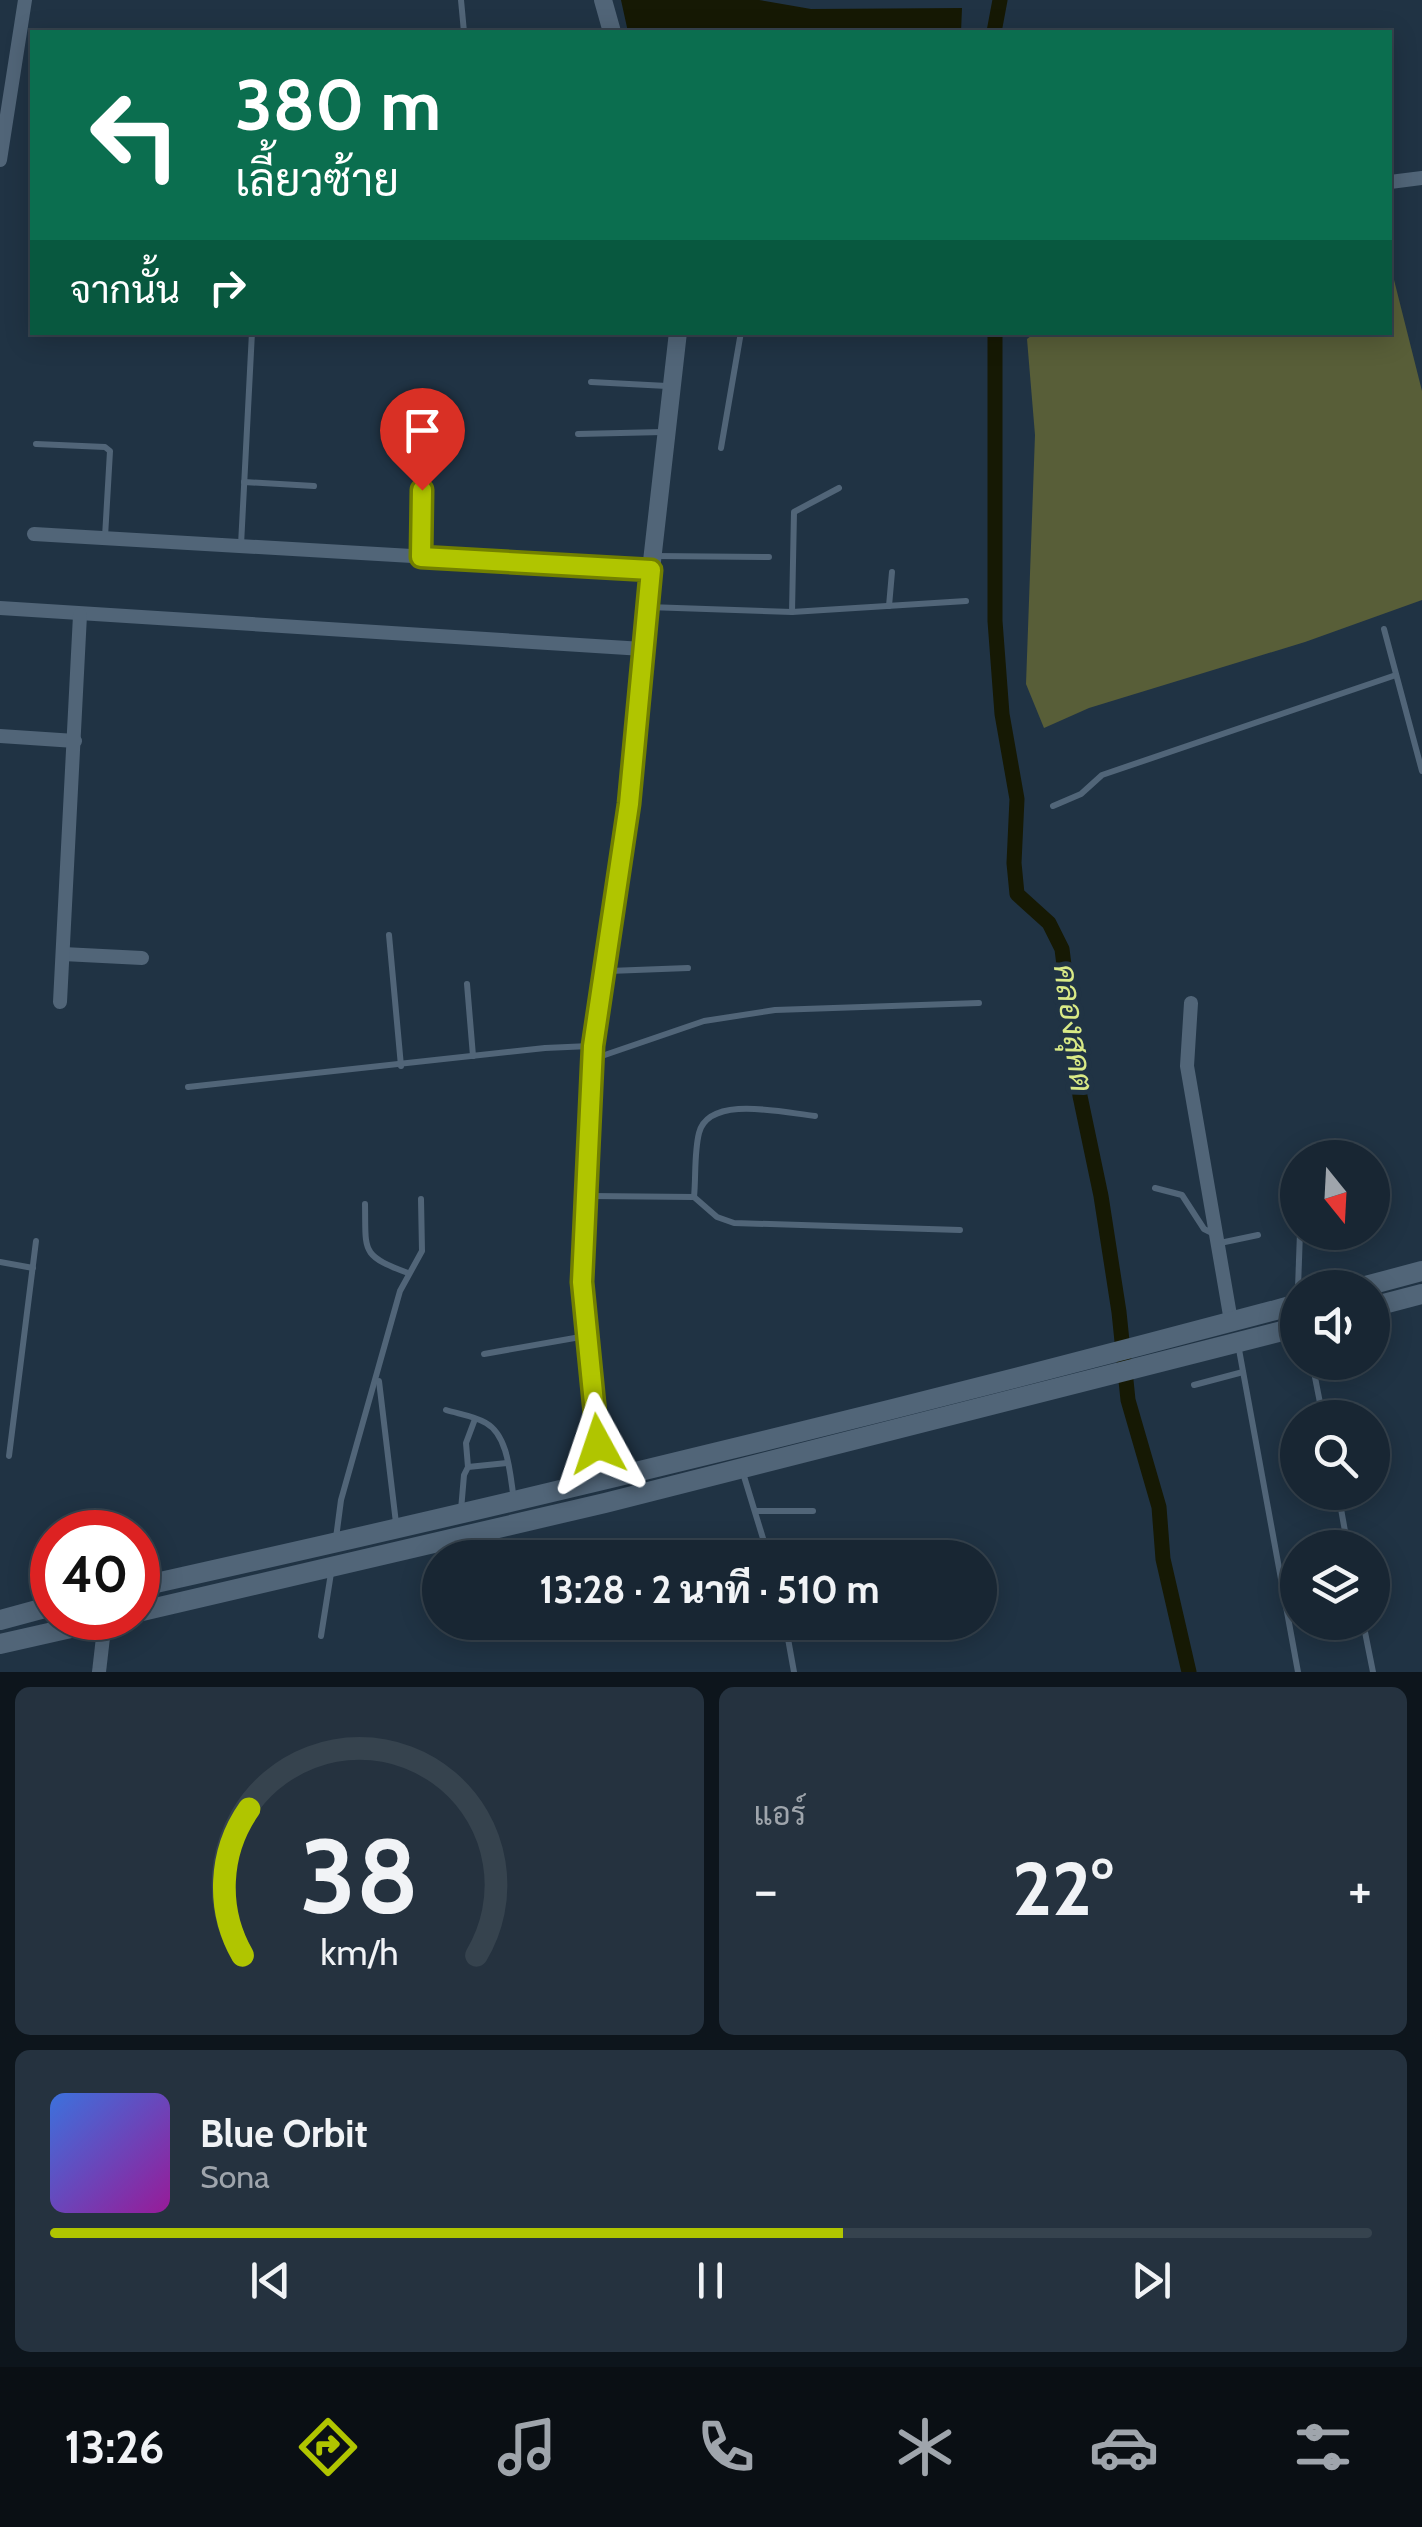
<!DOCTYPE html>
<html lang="th">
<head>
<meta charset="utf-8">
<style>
	:root { --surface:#182633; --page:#25323f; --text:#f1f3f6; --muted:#9fa5ac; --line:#36434e; --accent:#b0c500 }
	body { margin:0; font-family:Cabin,Sarabun,sans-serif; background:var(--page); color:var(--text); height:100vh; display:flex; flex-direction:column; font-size:38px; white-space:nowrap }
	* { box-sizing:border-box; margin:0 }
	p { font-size:32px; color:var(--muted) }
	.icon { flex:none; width:55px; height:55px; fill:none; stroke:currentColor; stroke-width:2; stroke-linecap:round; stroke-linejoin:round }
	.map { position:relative; height:1672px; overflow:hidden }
	.details { display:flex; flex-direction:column; gap:15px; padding:15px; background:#0d151c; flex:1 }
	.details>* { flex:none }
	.guide { position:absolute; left:30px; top:30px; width:1362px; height:305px; border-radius:0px; box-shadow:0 5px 25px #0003,0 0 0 2px var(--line); background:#0b6e4f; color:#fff; overflow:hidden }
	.needle { width:65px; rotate:162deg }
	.buttons { position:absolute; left:1280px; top:1140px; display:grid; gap:20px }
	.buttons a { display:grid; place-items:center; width:110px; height:110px; border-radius:50%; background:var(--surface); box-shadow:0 5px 25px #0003,0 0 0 2px var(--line); font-size:50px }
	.speed { position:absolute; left:30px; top:1510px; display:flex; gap:20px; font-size:50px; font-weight:700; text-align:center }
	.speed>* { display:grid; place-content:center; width:130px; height:130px; border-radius:50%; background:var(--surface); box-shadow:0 5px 25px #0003,0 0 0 2px var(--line); line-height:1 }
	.speed .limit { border:15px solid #d22; background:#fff; color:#111 }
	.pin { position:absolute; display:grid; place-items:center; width:85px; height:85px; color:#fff; margin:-102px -42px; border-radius:50% 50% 50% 0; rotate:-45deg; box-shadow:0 0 10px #0007 }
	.pin .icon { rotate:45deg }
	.me { position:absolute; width:110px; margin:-55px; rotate:355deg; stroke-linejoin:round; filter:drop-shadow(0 0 8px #0008) }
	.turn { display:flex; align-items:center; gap:35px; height:210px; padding:0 40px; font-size:45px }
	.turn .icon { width:130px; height:130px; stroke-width:2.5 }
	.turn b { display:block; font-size:70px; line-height:85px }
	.then { display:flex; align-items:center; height:95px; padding:0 40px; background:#0003; gap:20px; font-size:38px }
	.big { font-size:75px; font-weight:800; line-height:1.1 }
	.details .tile { flex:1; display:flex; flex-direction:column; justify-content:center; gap:15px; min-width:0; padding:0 35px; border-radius:15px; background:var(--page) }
	.details .dial { align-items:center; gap:0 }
	.dial svg { height:260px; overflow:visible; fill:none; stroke:var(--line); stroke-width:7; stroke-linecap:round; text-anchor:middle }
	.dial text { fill:var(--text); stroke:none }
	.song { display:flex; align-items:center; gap:30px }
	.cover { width:120px; height:120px; border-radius:15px; background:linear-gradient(135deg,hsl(220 70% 55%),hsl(300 70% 35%)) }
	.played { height:10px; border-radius:5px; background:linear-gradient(90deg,var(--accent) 60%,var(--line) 60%) }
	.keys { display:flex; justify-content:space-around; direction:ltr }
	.heat { display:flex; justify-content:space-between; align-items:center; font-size:55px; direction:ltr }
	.details .tiles { flex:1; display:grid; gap:15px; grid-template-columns:1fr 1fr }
	.tile:last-child { grid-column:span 2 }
	.trip { position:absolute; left:422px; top:1540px; width:575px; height:100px; border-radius:50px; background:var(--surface); box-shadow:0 5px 25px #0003,0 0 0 2px var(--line); font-weight:800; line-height:100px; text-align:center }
	.dock { display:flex; height:160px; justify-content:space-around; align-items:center; background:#0a0f14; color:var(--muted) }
	.dock .icon { width:70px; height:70px }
	.dock .selected { color:var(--accent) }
	.dock b { font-size:45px; color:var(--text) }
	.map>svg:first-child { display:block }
	.green { fill:#585e38 }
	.water { fill:#161904 }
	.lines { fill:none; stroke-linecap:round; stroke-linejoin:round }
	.canal { stroke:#161904; stroke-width:15 }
	.service { stroke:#516578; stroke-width:6 }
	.minor { stroke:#516578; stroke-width:14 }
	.tertiary { stroke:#516578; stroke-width:18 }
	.secondary { stroke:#516578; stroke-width:20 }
	.route-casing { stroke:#728000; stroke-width:25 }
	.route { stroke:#b0c500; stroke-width:18 }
	.labels { text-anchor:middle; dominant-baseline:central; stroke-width:10; stroke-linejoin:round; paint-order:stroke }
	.water-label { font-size:32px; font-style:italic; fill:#d9ea86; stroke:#203344 }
</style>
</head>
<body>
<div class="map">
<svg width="1422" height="1672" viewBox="0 0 1422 1672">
	<rect width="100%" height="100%" fill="#203344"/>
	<!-- green -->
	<polygon class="green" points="1390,264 1422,391 1422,600 1305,642 1089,708 1044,728 1026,684 1035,435 1027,339 1036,332 1390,332"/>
	<!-- water -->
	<polygon class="water" points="621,0 759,0 811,9 962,8 961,32 628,32"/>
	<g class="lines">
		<!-- canal -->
		<g class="canal">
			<polyline points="994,32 1000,0"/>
			<polyline points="995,332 995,621 1002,714 1017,799 1014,863 1017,894 1049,923 1062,949 1080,1096 1101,1196 1119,1312 1128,1400 1159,1507 1163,1559 1189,1672"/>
		</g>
		<!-- service -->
		<g class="service">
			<polyline points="461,0 464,32"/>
			<polyline points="591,382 667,386"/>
			<polyline points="578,434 663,432"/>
			<polyline points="36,444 105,447 110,451 105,537"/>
			<polyline points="721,448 741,332"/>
			<polyline points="244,482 314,486"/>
			<polyline points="241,545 252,332"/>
			<polyline points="421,556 423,490"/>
			<polyline points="654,556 769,557"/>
			<polyline points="889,606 892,572"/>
			<polyline points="648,607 792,612 966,601"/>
			<polyline points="792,612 794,512 839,488"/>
			<polyline points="1384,629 1422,771"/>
			<polyline points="1053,806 1081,794 1102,775 1396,675"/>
			<polyline points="389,935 401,1066"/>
			<polyline points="609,971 688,968"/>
			<polyline points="467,984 473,1056"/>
			<polyline points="593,1059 704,1021 775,1010 979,1003"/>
			<polyline points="188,1087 545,1048 590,1046"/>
			<polyline points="1155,1188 1182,1195 1204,1229 1216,1235"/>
			<polyline points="591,1196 694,1197 717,1217 734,1223 960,1230"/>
			<path d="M694,1197C696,1177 694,1153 699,1133C709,1094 785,1113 815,1116"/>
			<path d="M365,1204C366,1252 360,1255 408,1273"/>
			<polyline points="1220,1243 1258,1235"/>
			<polyline points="0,1262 33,1268"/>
			<polyline points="1298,1288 1300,1232"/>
			<polyline points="1238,1344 1298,1672"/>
			<polyline points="484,1354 586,1336"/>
			<polyline points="1312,1362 1323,1418"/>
			<polyline points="379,1381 396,1523"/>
			<polyline points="1194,1385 1243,1372"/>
			<path d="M446,1410C459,1414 475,1416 486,1423C509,1436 510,1476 514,1500"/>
			<polyline points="9,1456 36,1241"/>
			<polyline points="468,1467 466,1443 475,1419"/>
			<polyline points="743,1473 769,1558"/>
			<polyline points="1338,1492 1348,1548"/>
			<polyline points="461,1510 464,1475 468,1467 507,1463"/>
			<polyline points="755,1511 813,1511"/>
			<polyline points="336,1538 341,1500 400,1291 422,1251 421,1199"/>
			<polyline points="785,1622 794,1672"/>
			<polyline points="1363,1622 1373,1672"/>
			<polyline points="321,1636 331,1573"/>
		</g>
		<!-- minor -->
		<g class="minor">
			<polyline points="0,160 25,0"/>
			<polyline points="1390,182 1422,178"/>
			<polyline points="34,534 651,570"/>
			<polyline points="0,608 643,649"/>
			<polyline points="0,736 75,741"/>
			<polyline points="63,954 142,958"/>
			<polyline points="60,1002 80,615"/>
			<polyline points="1191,1003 1187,1066 1231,1321"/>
			<polyline points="99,1672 105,1620"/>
		</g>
		<!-- tertiary -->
		<g class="tertiary">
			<polyline points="603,0 612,32"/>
			<polyline points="601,1480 582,1282 593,1046 629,803 651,570 678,332"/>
		</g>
		<!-- secondary -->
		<g class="secondary">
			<polyline points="1358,1288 1422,1271"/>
			<polyline points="1372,1307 1422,1294"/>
			<path d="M138,1587C526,1501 913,1407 1298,1304"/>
			<polyline points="138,1612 605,1503 1298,1327"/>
			<polyline points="0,1620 52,1606"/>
			<polyline points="0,1644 115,1618"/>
		</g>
	</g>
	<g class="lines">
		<defs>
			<polyline id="route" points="422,490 421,557 651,570 629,804 593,1046 582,1282 598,1444"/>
		</defs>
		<!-- route casing -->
		<use href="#route" class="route-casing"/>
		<!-- route -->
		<use href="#route" class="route"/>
	</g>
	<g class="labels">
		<!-- water labels -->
		<g class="water-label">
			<text transform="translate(1074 1028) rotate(82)">คลองสุคต</text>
		</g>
	</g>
</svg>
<div class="buttons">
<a><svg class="needle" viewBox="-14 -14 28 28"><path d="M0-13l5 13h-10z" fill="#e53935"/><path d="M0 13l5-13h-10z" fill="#9fa5ac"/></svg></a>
<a><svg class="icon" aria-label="sound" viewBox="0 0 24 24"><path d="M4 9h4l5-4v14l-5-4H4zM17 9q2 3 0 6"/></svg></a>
<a><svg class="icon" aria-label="search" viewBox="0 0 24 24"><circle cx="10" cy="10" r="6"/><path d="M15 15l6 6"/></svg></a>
<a><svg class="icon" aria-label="layers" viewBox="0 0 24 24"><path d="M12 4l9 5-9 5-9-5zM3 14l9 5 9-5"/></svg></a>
</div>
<div class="speed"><div class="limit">40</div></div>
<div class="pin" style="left:422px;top:490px;background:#d93025"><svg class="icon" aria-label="arrive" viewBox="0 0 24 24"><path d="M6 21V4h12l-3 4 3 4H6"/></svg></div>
<svg class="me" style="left:598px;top:1444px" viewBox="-20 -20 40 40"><path d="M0-17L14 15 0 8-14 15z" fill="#b0c500" stroke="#fff" stroke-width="4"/></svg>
<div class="trip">13:28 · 2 นาที · 510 m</div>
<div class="guide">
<div class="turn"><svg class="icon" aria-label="left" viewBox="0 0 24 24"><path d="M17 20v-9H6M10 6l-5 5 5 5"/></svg><div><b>380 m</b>เลี้ยวซ้าย</div></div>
<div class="then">จากนั้น<svg class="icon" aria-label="right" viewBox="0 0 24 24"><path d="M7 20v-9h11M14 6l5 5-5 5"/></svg></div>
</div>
</div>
<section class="details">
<div class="tiles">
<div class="tile dial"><svg viewBox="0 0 100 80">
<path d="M14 69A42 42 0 1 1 86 69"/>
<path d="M14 69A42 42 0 0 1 16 24" stroke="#b0c500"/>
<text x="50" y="56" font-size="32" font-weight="700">38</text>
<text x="50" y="72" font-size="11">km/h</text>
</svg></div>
<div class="tile"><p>แอร์</p>
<div class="heat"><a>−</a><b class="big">22°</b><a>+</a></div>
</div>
<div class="tile">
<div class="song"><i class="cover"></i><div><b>Blue Orbit</b><p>Sona</p></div></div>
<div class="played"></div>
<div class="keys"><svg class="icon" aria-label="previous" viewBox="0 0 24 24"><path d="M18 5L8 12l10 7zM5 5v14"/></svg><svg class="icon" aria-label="pause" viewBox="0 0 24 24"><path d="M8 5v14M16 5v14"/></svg><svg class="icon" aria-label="next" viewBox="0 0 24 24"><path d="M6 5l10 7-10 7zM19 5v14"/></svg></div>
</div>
</div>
</section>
<nav class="dock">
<b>13:26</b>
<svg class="icon selected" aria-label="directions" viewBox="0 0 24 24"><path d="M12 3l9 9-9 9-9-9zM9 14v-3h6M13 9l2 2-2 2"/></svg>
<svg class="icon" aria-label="music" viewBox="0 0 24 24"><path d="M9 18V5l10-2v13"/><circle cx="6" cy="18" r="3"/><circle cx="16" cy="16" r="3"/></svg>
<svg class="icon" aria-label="phone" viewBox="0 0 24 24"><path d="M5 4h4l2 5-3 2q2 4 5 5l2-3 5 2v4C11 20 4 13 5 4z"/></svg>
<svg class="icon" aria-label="climate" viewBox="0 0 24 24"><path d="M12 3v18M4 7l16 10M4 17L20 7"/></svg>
<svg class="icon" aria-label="car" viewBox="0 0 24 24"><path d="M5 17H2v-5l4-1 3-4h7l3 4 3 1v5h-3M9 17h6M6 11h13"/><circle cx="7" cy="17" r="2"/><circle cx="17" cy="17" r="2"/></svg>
<svg class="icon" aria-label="filters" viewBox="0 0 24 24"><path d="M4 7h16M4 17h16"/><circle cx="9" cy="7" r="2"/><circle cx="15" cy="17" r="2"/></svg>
</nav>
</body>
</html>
